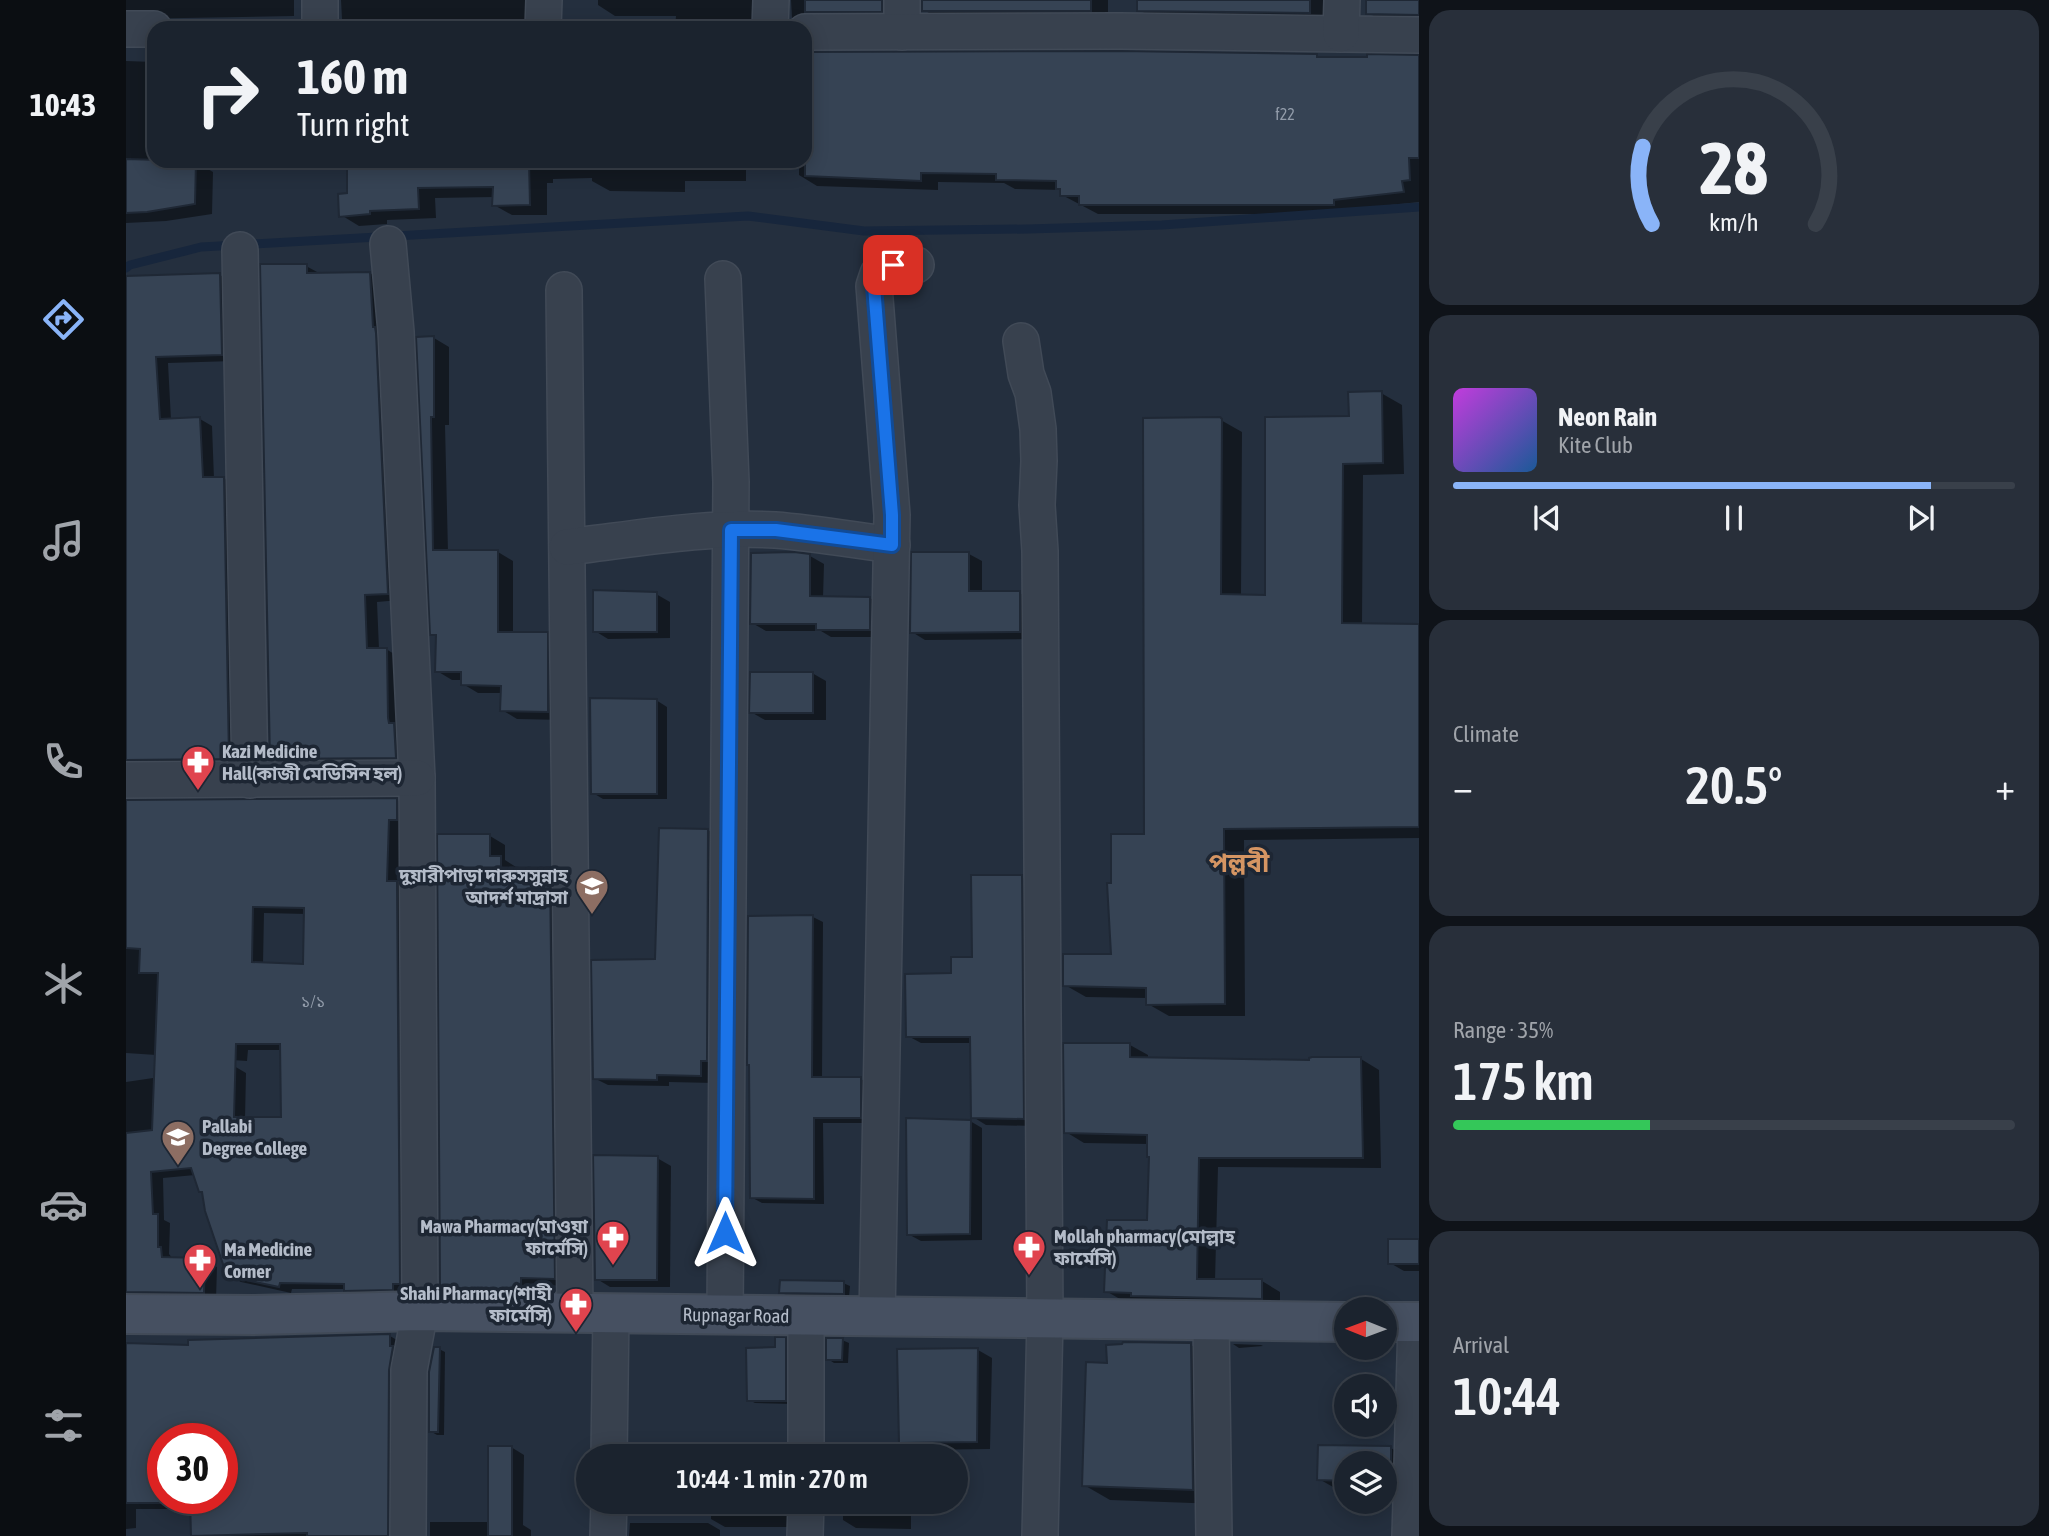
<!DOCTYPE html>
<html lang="en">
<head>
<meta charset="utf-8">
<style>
	:root { --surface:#1b232e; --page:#282f3a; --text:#f1f3f6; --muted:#a0a4aa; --line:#39404a; --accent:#8ab4f8 }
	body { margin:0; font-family:"Asap Condensed","Noto Sans Bengali",sans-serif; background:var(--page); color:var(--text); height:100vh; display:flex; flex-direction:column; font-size:26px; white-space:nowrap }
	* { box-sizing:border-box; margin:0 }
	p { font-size:23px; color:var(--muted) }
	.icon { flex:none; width:38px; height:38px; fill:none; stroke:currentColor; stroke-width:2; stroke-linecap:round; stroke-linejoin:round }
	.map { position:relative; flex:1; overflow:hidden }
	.panel { display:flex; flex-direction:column; gap:10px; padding:10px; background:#0f1319; width:630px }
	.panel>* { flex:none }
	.top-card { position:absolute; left:21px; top:21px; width:665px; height:147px; border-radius:21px; box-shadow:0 4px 18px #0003,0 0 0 2px var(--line); background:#1b232e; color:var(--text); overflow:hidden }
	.needle { width:46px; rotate:271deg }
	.controls { position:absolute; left:1208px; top:1297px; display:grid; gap:14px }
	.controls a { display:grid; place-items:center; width:63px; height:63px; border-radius:50%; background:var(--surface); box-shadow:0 4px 18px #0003,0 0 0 2px var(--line); font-size:35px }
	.speed { position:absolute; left:21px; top:1423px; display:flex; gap:14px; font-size:35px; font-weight:700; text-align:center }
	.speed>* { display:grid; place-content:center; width:91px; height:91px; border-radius:50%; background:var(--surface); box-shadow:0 4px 18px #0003,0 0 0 2px var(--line); line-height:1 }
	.speed .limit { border:10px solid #d22; background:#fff; color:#111 }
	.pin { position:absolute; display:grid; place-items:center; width:60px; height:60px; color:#fff; margin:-30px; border-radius:14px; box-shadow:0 4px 10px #0006 }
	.me { position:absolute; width:77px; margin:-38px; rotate:0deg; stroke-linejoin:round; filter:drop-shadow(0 0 5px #0008) }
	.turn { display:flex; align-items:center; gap:24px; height:147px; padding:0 35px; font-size:32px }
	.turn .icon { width:91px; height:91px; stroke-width:2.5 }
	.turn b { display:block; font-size:49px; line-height:60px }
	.big { font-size:52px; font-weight:600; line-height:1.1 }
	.panel .card { flex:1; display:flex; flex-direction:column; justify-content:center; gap:10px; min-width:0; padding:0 24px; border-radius:21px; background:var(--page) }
	.panel .dial { align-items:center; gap:0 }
	.dial svg { height:182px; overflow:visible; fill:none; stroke:var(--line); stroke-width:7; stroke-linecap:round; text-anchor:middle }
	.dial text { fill:var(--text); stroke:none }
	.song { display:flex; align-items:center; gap:21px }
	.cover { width:84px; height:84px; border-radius:10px; background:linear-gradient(135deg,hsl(290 70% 55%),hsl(210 70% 35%)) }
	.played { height:7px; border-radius:4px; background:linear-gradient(90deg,var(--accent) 85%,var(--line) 85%) }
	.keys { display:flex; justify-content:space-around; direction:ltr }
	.heat { display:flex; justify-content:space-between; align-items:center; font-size:38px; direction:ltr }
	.charge { height:10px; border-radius:5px; background:linear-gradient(90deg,#34c759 35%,var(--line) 0) }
	.trip { position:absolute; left:450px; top:1444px; width:392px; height:70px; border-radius:35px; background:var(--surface); box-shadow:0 4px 18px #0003,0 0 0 2px var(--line); font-weight:600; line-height:70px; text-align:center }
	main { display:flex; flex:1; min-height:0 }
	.tab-bar { display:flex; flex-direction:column; width:126px; justify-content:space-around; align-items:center; background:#0b0e12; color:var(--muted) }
	.tab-bar .icon { width:49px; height:49px }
	.tab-bar .active { color:var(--accent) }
	.tab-bar b { font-size:32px; color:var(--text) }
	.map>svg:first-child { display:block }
	.shadow { fill:#0007; fill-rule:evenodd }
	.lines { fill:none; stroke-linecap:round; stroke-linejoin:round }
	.stream { stroke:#17263c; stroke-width:9 }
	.building { fill:#364354; stroke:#1f2835; stroke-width:2; fill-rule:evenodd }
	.street-casing { stroke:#414a57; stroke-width:38 }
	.secondary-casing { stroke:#414a57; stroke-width:42 }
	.street { stroke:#38414e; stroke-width:35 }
	.secondary { stroke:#465061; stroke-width:38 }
	.route-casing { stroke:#114b97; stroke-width:18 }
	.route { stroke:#1a73e8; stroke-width:12 }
	.labels { text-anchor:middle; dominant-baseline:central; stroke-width:7; stroke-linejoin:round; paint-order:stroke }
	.number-label { font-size:16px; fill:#929caa }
	.poi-label { font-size:19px; font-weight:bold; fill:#b4bcc9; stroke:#1d2633; text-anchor:start }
	.street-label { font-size:19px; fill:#b4bcc9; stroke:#1d2633 }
	.district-label { font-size:26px; font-weight:bold; fill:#d59563; stroke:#1d2633 }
</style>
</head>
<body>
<main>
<nav class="tab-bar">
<b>10:43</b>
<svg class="icon active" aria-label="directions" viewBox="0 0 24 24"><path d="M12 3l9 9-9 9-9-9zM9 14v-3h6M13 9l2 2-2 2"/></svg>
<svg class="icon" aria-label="music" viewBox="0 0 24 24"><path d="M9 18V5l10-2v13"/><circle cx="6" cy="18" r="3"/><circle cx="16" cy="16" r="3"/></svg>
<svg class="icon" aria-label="phone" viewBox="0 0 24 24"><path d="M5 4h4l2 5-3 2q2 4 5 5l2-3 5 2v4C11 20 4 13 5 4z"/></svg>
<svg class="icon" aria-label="climate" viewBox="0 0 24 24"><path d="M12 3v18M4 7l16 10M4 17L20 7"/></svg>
<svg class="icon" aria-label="car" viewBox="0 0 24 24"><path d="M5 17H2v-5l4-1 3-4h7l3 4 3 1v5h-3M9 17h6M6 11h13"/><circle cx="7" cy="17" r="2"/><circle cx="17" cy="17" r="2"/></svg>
<svg class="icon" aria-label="filters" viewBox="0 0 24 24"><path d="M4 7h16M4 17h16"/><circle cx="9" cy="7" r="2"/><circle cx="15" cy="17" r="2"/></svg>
</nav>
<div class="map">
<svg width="1293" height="1536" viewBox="0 0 1293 1536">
	<rect width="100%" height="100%" fill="#242f3e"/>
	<!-- shadow -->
	<g class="shadow">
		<polygon points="0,0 168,0 168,16 0,19"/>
		<polygon points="215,0 420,0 414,28 223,28 223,23 216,19"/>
		<polygon points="472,0 645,0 641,28 549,28 550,16 489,16 472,5"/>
		<polygon points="665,0 776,0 773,21 683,28 666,18"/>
		<polygon points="796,0 982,0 982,20 816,21 798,10"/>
		<polygon points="1013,0 1201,0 1201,23 1030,20 1013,10"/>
		<polygon points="1242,0 1293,0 1293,24 1260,23 1242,13"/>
		<polygon points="679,52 1191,56 1197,59 1293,57 1293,202 1225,209 1225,214 972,214 936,195 936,190 889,189 878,183 812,182 812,190 691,186 673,175 673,164 620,164 620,181 559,181 559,192 484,191 466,181 466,178 427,179 427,183 421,183 421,215 386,215 368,205 368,197 309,198 310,218 261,220 261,224 233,226 215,215 223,195 223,161 679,161"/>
		<polygon points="0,61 28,62 28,161 70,162 87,172 86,214 40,221 0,223"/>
		<polygon points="180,266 193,273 244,273 257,281 274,600 251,602 253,649 260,649 273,657 282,764 158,765 145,758"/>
		<polygon points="94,275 106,282 108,361 42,363 45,420 74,419 86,426 88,479 98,478 110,485 115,765 0,771 0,302"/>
		<polygon points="292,338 308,338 323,347 323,425 319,425 322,552 372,552 387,561 387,634 421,634 437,642 437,720 391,719 376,710 376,693 352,693 337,684 337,680 326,680 311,671 312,637 306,634"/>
		<polygon points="1255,393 1276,405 1278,474 1237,475 1236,625 1293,625 1293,838 1118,840 1119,1016 1043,1016 1022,1004 1022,998 960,997 939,985 986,956 986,885 1020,836 1093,419 1116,432 1115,597 1141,597 1224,418"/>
		<polygon points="843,554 856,561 856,593 894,593 907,601 908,639 799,640 786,632"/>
		<polygon points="684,556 698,564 697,598 744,598 758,606 757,637 705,637 695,631 640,631 626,623"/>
		<polygon points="530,594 544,602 544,638 482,639 469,631"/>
		<polygon points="686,673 700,681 700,720 639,720 625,712"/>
		<polygon points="530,700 541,707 541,799 477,799 467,793"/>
		<path d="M271,800L283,807L274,826L273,884L283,890L279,1296L232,1297L219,1289H166L165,1293L115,1282L102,1275L77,1193L69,1175L37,1178L38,1220L44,1223L43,1254L47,1259L79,1260L91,1267L90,1299L0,1301V1082L108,1066L120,1073L119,1119H156L155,1050H122L121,1061L0,1053V802ZM138,913L180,914L179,966L137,964Z"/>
		<polygon points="582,830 595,838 588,1083 543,1082 543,1086 482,1085 468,1078 531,961"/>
		<polygon points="364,836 379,845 379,860 390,867 390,876 424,877 439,885 443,1286 410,1285 410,1298 331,1297 316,1288"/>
		<polygon points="896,877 908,885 910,1126 860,1125 847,1117 846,1043 795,1043 782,1036 827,975 847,959"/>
		<polygon points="687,917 697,922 696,1079 735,1079 745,1085 744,1123 697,1123 698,1204 636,1203 625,1197"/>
		<polygon points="1004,1045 1022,1055 1022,1059 1185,1062 1235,1059 1253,1070 1255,1168 1092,1167 1089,1281 1136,1281 1154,1292 1154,1309 999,1302 980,1291 1023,1222 1025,1157 1023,1144 958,1143 940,1132"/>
		<polygon points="844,1121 856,1128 856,1240 795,1241 782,1234"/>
		<polygon points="531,1158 545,1166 544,1287 484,1287 471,1279"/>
		<polygon points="1293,1241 1293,1271 1278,1271 1264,1263"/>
		<polygon points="717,1283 724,1286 723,1297 661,1296 655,1292"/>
		<path d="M264,1336L276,1343L274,1536H67L66,1509H10V1528L0,1529V1344L63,1347ZM37,1438H96V1498H37Z"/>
		<polygon points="659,1339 666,1343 666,1404 629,1403 623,1400 650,1349"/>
		<polygon points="716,1340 723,1343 722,1363 708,1363 702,1359"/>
		<polygon points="1107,1344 1135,1345 1137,1346 1113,1348"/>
		<polygon points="1065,1345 1091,1360 1093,1504 984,1500 958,1485 983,1365"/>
		<polygon points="313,1349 319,1352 318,1435 311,1435 304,1431"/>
		<polygon points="852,1350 866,1358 864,1449 788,1450 774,1442 772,1351"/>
		<polygon points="385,1447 398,1455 397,1525 405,1530 405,1536 304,1536 304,1522 364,1522"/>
		<polygon points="1194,1447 1265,1448 1278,1456 1278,1488 1258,1488 1258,1463 1220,1463 1220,1487 1207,1487 1193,1479"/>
		<polygon points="585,1502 675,1502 673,1527 599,1527 585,1519"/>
		<polygon points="717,1502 785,1502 785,1529 730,1528 717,1520"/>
		<polygon points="504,1523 582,1523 594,1530 594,1536 503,1536"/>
	</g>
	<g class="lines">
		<!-- stream -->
		<polyline class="stream" points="0,268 4,265 75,247 622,216 738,231 902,229 1036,225 1293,207"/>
	</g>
	<!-- building -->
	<g class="building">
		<rect x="679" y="0" width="77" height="12"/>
		<rect x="796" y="0" width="169" height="11"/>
		<polygon points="1011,0 1184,0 1184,13 1011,11"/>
		<polygon points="1240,0 1293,0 1293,15 1240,14"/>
		<polygon points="994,51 1191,54 1191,57 1241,57 1241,54 1293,55 1293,158 1283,158 1284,180 1276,181 1278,192 1208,200 1208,205 953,205 953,196 934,196 934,189 930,189 930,181 870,180 870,174 795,173 795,181 679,176 679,52"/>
		<polygon points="0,159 70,161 69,204 21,212 0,213"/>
		<polygon points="221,161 403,161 404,205 366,206 367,187 292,188 293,209 244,211 244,214 213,217 212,194 221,193"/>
		<polygon points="134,264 181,264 181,273 244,272 247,327 249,327 250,333 262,594 239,595 241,648 261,648 262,718 263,723 268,723 270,758 144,759"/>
		<polygon points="94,273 96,355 30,357 34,419 74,417 77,477 98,477 103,759 0,760 0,276"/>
		<polygon points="308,336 308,417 305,417 307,550 372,550 372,632 422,632 422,712 374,711 375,686 335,685 335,672 309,672 310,635 304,635 290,337"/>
		<polygon points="1256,391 1257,463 1217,464 1216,623 1293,624 1293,827 1098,829 1099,1004 1020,1005 1020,988 937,986 937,954 985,954 981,883 985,883 985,834 1018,834 1017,418 1094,417 1096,419 1095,594 1139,595 1139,417 1223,416 1222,392"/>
		<polygon points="668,552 684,554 684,596 744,597 744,630 690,630 690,624 624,624 625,553"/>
		<polygon points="785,552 843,552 843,591 894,591 894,632 784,633"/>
		<polygon points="467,590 531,592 531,632 467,632"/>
		<polygon points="624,672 687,672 687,713 623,713"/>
		<polygon points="464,698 531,699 531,794 465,794"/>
		<path d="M271,798V820H263L261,881H271L274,1284H267V1290L218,1291V1284L154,1283L153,1287L101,1276L79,1211L76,1192H73L65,1168L25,1172L27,1214H32V1247H35L36,1257L79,1258L78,1293L0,1292V1133L26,1130L32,973H13L14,949L0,948V800ZM127,907L178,908L177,964L126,962ZM110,1044H154L155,1117H108Z"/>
		<polygon points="533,828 582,829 581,1061 575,1061 575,1076 531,1075 531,1080 467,1079 465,960 529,959"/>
		<polygon points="311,834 364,834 364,856 375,856 375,875 424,875 429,1279 395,1278 395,1290 314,1289"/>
		<polygon points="845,875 896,875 898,1119 845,1118 844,1037 780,1037 779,974 825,973 825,957 846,957"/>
		<polygon points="687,915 686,1077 735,1077 735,1118 688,1118 688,1199 624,1198 623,1065 621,1065 622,916"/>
		<polygon points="937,1043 1004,1043 1004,1057 1183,1060 1183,1058 1186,1057 1235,1057 1237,1158 1073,1158 1071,1279 1136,1279 1136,1299 1005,1296 1005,1293 978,1292 981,1220 1021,1220 1023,1157 1021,1157 1021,1135 938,1133"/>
		<polygon points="780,1118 845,1120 844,1234 781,1235"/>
		<polygon points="467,1155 532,1156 531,1280 469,1280"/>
		<rect x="1262" y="1239" width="31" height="25"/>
		<polygon points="654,1280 718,1281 718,1294 653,1293"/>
		<polygon points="264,1334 264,1346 267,1346 263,1370 262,1536 181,1536 181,1533 65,1536 64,1498 96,1498 96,1438 37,1438 37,1503 0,1503 0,1343 62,1345 62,1340"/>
		<polygon points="649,1337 660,1337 660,1401 621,1401 620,1348 649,1347"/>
		<polygon points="700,1338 717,1338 716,1360 700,1360"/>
		<polygon points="997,1342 1065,1343 1067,1490 956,1486 960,1362 981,1363 980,1345 996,1344"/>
		<polygon points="308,1347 314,1347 312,1432 303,1432 303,1372"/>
		<polygon points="852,1348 851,1442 773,1443 771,1349"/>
		<polygon points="1192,1445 1265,1446 1265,1481 1258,1481 1258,1463 1220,1463 1220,1481 1191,1480"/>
		<rect x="362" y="1446" width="24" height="90"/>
	</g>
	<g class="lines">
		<defs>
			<g id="street">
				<polyline points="776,0 776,32"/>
				<polyline points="194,28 194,0"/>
				<polyline points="417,28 418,0"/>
				<polyline points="644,28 645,0"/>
				<polyline points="0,29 28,29"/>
				<polyline points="679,32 994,31 1293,35"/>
				<polyline points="1215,34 1216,0"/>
				<polyline points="262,244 270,332 291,778 294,1311 283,1370 282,1536"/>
				<polyline points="114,250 124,780"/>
				<polyline points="597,279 605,482 599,1315"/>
				<polyline points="438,290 449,1312"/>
				<polyline points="895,341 900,374 907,393 912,429 913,461 911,505 914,551 919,1319 914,1536"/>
				<path d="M441,547C509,539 580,526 649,530C688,533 727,540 766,545"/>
				<polyline points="0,780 291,778"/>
				<path d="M751,1317L766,515L748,286L752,274C764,265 776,260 790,265"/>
				<polyline points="1085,1321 1088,1536"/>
				<polyline points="483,1456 485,1313"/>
				<polyline points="680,1456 680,1316"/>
				<polyline points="482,1536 483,1502"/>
				<polyline points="679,1536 680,1502"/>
				<polyline points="1284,1536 1290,1322"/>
			</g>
			<g id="secondary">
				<polyline points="0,1314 126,1315 294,1311 1220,1322"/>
				<polyline points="1258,1322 1293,1322"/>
			</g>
		</defs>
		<!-- street casing -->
		<use href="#street" class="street-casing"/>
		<!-- secondary casing -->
		<use href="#secondary" class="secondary-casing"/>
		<!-- street -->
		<use href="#street" class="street"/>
		<!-- secondary -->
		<use href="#secondary" class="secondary"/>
	</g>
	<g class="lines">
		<defs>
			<polyline id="route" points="599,1233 605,530 650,530 766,545 766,515 748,286 752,274 767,265"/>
		</defs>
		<!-- route casing -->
		<use href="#route" class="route-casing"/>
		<!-- route -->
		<use href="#route" class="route"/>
	</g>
	<!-- icons -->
	<defs>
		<symbol id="pharmacy-pin" viewBox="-11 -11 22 30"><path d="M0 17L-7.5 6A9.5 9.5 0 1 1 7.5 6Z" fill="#e0444e" stroke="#1d2633"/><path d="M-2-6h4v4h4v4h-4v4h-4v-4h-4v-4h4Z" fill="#fff"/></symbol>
		<symbol id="school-pin" viewBox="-11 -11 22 30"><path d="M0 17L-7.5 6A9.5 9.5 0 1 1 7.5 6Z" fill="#8d6e63" stroke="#1d2633"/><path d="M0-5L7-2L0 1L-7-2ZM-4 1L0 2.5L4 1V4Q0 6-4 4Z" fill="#fff"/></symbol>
		<symbol id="university-pin" viewBox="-11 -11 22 30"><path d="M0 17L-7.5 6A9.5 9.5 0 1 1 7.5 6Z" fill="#8d6e63" stroke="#1d2633"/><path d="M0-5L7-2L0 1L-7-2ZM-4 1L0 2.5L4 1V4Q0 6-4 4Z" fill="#fff"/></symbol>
	</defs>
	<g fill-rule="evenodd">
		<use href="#pharmacy-pin" x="53" y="743" width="38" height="52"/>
		<use href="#school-pin" x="447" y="867" width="38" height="52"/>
		<use href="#university-pin" x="33" y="1118" width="38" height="52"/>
		<use href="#pharmacy-pin" x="468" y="1218" width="38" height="52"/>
		<use href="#pharmacy-pin" x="884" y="1228" width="38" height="52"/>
		<use href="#pharmacy-pin" x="55" y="1241" width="38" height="52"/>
		<use href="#pharmacy-pin" x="431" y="1285" width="38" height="52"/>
	</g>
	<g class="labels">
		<!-- number labels -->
		<g class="number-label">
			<text x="1159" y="114">f22</text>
			<text x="187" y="1001">১/১</text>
		</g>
		<!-- poi labels -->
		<g class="poi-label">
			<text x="96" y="751">Kazi Medicine<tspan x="96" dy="22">Hall(কাজী মেডিসিন হল)</tspan></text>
			<text x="442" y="875" text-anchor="end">দুয়ারীপাড়া দারুসসুন্নাহ<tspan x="442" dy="22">আদর্শ মাদ্রাসা</tspan></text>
			<text x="76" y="1126">Pallabi<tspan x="76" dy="22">Degree College</tspan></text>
			<text x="462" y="1226" text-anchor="end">Mawa Pharmacy(মাওয়া<tspan x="462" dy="22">ফার্মেসি)</tspan></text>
			<text x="928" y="1236">Mollah pharmacy(মোল্লাহ<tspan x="928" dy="22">ফার্মেসি)</tspan></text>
			<text x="98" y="1249">Ma Medicine<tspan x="98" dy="22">Corner</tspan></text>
			<text x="426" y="1293" text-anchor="end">Shahi Pharmacy(শাহী<tspan x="426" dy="22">ফার্মেসি)</tspan></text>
		</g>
		<!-- street labels -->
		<g class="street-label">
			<text transform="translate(610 1315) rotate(1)">Rupnagar Road</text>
		</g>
		<!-- district labels -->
		<g class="district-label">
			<text x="1113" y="863">পল্লবী</text>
		</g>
	</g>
</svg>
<div class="controls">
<a><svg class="needle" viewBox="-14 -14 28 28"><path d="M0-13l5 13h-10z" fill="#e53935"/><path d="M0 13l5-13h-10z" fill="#a0a4aa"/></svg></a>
<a><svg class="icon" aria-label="sound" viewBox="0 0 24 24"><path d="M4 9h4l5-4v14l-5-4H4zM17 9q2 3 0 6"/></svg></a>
<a><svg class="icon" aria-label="layers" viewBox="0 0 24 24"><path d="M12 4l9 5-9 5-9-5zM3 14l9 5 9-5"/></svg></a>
</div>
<div class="speed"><div class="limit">30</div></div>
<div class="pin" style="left:767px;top:265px;background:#d93025"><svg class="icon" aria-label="arrive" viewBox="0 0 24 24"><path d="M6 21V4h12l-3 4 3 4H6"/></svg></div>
<svg class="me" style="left:599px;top:1233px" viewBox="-20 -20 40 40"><path d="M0-17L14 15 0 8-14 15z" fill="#1a73e8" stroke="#fff" stroke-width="4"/></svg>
<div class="trip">10:44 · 1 min · 270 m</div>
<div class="top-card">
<div class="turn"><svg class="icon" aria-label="right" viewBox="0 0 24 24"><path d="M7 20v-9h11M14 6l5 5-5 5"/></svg><div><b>160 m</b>Turn right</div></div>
</div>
</div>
<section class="panel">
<div class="card dial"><svg viewBox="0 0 100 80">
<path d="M14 69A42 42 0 1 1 86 69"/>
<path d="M14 69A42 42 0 0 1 10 35" stroke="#8ab4f8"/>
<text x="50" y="56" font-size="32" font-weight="700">28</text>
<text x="50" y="72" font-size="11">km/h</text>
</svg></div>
<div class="card">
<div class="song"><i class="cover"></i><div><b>Neon Rain</b><p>Kite Club</p></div></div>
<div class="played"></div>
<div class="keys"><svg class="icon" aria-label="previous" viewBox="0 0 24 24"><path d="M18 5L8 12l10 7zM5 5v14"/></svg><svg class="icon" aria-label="pause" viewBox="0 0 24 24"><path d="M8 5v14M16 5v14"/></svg><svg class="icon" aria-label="next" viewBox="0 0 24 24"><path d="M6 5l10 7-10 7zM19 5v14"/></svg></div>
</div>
<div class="card"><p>Climate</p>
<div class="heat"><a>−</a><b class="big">20.5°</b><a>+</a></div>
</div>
<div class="card"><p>Range · 35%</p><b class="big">175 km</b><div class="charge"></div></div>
<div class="card"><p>Arrival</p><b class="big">10:44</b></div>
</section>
</main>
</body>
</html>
